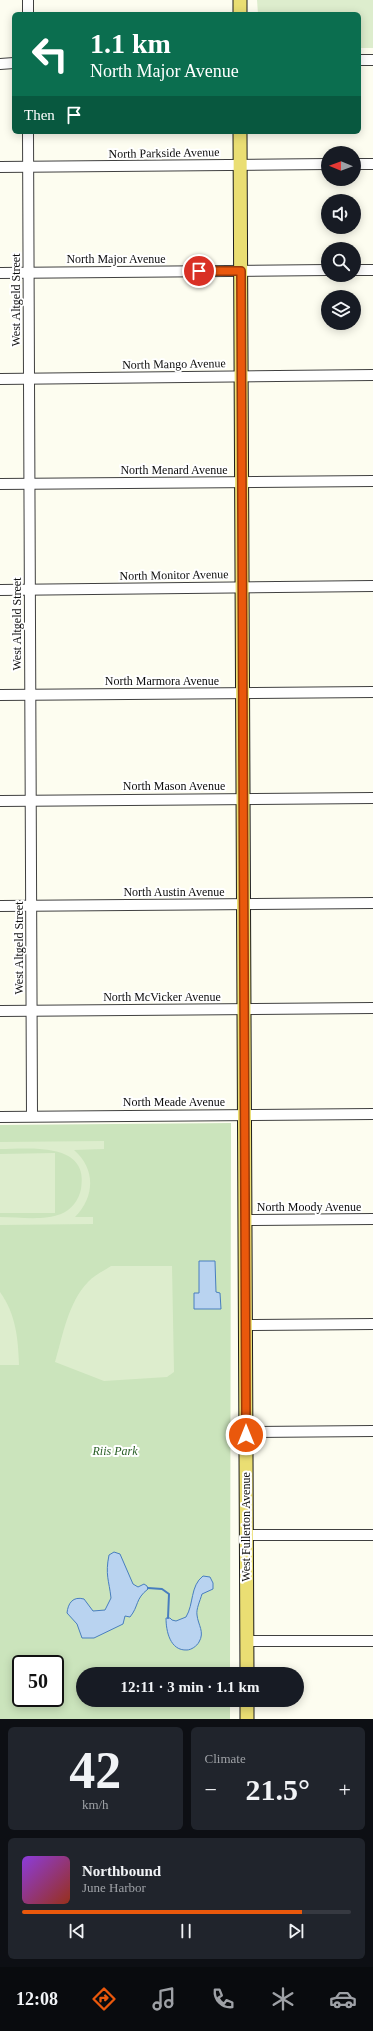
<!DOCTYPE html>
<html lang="en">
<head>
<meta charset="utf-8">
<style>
	:root { --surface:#171b24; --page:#20242c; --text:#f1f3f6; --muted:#9ea1a6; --line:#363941; --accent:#ea580c }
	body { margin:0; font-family:"Times New Roman",serif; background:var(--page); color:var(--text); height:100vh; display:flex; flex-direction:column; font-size:15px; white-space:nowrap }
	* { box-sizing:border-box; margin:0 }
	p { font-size:13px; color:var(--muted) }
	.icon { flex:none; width:22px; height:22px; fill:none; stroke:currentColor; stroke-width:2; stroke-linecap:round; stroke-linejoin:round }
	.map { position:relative; height:1719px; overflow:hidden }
	.sheet { display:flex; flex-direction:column; gap:8px; padding:8px; background:#0d0f14; flex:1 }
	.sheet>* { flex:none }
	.top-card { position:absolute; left:12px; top:12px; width:349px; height:122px; border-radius:6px; box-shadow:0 2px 10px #0003; background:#0b6e4f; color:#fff; overflow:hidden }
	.needle { width:26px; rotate:271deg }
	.tools { position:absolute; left:321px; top:146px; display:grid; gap:8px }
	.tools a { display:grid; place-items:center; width:40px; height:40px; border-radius:50%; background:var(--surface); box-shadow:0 2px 10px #0003; font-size:20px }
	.speed { position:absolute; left:12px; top:1655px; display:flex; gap:8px; font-size:20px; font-weight:700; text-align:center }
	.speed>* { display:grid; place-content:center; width:52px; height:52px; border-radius:50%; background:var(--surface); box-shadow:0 2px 10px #0003; line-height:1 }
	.speed .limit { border:2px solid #111; border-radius:6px; background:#fff; color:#111 }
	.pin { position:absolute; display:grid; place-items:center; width:34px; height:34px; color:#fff; margin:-17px; border:2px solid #fff; border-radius:50%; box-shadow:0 1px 4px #0007 }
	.me { position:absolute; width:44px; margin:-22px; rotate:0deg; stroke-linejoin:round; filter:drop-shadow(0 0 3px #0008) }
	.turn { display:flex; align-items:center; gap:14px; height:84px; padding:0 12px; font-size:18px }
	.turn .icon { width:52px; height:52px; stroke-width:2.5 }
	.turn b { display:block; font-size:28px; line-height:34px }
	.then { display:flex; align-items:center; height:38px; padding:0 12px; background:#0003; gap:8px; font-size:15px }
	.big { font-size:30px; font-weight:600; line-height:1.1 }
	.sheet .card { flex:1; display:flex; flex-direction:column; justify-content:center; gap:6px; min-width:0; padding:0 14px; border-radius:6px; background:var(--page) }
	.sheet .dial { align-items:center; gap:0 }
	.dial b { font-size:52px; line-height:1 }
	.song { display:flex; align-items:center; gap:12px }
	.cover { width:48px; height:48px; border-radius:6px; background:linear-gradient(135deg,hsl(270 70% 55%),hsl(10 70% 35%)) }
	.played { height:4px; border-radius:2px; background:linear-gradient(90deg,var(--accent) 85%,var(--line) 85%) }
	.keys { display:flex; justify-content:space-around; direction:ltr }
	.heat { display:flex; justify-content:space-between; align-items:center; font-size:22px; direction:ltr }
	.sheet .tiles { flex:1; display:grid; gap:8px; grid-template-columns:1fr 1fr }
	.card:last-child { grid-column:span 2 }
	.trip { position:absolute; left:76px; top:1667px; width:228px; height:40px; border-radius:20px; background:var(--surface); box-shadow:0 2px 10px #0003; font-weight:600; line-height:40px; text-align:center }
	.tab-bar { display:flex; height:64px; justify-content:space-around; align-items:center; background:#090b0e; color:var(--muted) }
	.tab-bar .icon { width:28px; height:28px }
	.tab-bar .selected { color:var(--accent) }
	.tab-bar b { font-size:18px; color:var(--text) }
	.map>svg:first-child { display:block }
	.green { fill:#cbe4bc; fill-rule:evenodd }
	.pitch { fill:#ddedcd }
	.water { fill:#b9d3f0; stroke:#487ebf }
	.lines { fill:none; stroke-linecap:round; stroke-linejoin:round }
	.stream { stroke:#487ebf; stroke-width:2 }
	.minor-casing { stroke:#404040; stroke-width:12 }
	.major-casing { stroke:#1e1e1e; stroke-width:15 }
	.minor { stroke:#fff; stroke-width:10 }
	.major { stroke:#eade73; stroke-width:13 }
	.route-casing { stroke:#983908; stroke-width:10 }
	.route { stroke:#ea580c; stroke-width:7 }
	.labels { text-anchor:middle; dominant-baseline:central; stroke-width:4; stroke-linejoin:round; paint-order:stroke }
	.street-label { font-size:12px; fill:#0d0d0d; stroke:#fff }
	.park-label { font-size:12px; font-style:italic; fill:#285e25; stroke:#fff }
</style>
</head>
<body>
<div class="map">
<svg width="373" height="1719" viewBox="0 0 373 1719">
	<rect width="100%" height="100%" fill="#fdfdf0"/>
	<!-- green -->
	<path class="green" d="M231,1123L230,1674H83V1700H230V1719H0V1125ZM21,1664H55V1698H21Z"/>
	<!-- pitch -->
	<g class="pitch">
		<polygon points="257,0 373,0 373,48 359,48 359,14 258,14"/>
		<path d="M104,1141V1149L74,1150C96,1169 95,1197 75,1217H93V1224L0,1225V1217C19,1217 43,1221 61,1214C71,1210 79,1200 81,1189C90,1141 28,1149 0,1149V1142Z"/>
		<polygon points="55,1153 55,1213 0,1213 0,1154"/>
		<path d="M111,1266H172L174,1372L167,1377L104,1381L55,1362C63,1335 68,1303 88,1282C94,1275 104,1271 111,1266Z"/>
		<path d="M0,1292C16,1314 18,1339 19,1365H0Z"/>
	</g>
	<!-- water -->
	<g class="water">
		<polygon points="199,1261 215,1261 216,1292 220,1293 221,1309 194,1309 194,1293 199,1293"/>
		<path d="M114,1552L120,1554L133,1584L138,1587L144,1584L147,1586L148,1589C135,1599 139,1606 130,1617L125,1616L123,1624L94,1638H82L77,1624L67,1613C68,1603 73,1596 84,1599L93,1611L105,1610L111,1598C109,1580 105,1575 109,1555Z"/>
		<path d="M203,1576L210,1577L213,1583V1589L202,1594C200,1601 196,1609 197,1615C198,1625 205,1632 199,1642C197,1646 191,1650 187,1650C170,1651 166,1631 166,1618H170L172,1620L176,1621L186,1617C194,1604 190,1586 203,1576Z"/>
	</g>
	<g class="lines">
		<!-- stream -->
		<polyline class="stream" points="148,1588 162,1589 169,1594 168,1618"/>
		<defs>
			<g id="minor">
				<polyline points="28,0 28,14"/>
				<polyline points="359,60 373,60"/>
				<polyline points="0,64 14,63"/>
				<polyline points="28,132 32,1116"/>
				<polyline points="354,164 373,164"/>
				<polyline points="0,167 328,164"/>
				<polyline points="354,270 373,270"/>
				<polyline points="0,273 328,270"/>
				<polyline points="0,379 373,375"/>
				<polyline points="0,484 373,481"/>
				<polyline points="0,590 373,586"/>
				<polyline points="0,695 373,692"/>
				<polyline points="0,801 373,798"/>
				<polyline points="0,906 373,903"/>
				<polyline points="0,1011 373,1008"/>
				<polyline points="0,1117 373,1114"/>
				<polyline points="245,1220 373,1219"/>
				<polyline points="245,1325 373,1324"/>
				<polyline points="246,1432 373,1431"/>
				<polyline points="246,1535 373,1535"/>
				<polyline points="247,1641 373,1641"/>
			</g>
			<g id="major">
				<polyline points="240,14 240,0"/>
				<polyline points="240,132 247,1674"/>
				<polyline points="247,1700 247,1719"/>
			</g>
		</defs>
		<!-- minor casing -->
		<use href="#minor" class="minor-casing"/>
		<!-- major casing -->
		<use href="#major" class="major-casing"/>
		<!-- minor -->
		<use href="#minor" class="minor"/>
		<!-- major -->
		<use href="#major" class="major"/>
	</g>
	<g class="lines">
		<defs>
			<polyline id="route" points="199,271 241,271 246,1435"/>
		</defs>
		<!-- route casing -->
		<use href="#route" class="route-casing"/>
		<!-- route -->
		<use href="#route" class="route"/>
	</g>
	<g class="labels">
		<!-- street labels -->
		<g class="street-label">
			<text transform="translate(164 153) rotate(-1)">North Parkside Avenue</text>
			<text x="116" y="259">North Major Avenue</text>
			<text transform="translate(16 300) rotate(-90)">West Altgeld Street</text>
			<text transform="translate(174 364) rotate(-1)">North Mango Avenue</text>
			<text x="174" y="470">North Menard Avenue</text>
			<text transform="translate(174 575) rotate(-1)">North Monitor Avenue</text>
			<text transform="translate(17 624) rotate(-90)">West Altgeld Street</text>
			<text x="162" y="681">North Marmora Avenue</text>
			<text x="174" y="786">North Mason Avenue</text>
			<text x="174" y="892">North Austin Avenue</text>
			<text transform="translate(19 948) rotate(-90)">West Altgeld Street</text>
			<text x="162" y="997">North McVicker Avenue</text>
			<text x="174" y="1102">North Meade Avenue</text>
			<text x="309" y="1207">North Moody Avenue</text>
			<text transform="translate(246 1527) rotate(-90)">West Fullerton Avenue</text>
		</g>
		<!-- park labels -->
		<g class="park-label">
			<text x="115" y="1451">Riis Park</text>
		</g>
	</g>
</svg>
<div class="tools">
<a><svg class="needle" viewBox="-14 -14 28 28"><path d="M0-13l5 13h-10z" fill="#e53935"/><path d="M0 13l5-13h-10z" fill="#9ea1a6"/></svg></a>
<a><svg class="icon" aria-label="sound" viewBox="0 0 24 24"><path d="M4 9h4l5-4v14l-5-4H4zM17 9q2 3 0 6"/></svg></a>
<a><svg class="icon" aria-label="search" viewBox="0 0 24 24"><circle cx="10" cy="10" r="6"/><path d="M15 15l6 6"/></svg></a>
<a><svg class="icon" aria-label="layers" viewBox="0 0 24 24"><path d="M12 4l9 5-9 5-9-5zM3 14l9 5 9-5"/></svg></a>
</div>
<div class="speed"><div class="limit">50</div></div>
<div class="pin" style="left:199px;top:271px;background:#d93025"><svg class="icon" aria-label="arrive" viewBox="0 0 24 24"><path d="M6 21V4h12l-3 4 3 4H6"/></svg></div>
<svg class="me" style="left:246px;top:1435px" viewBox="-20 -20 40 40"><circle r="17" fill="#ea580c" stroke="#fff" stroke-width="3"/><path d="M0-11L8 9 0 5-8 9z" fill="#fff"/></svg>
<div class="trip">12:11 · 3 min · 1.1 km</div>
<div class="top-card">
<div class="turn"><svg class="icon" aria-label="left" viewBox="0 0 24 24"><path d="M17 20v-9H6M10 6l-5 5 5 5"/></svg><div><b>1.1 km</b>North Major Avenue</div></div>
<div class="then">Then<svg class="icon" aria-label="arrive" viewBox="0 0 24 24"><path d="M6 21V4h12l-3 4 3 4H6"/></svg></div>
</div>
</div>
<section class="sheet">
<div class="tiles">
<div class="card dial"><b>42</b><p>km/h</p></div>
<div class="card"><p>Climate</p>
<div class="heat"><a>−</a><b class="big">21.5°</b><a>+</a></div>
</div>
<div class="card">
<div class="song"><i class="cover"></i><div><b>Northbound</b><p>June Harbor</p></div></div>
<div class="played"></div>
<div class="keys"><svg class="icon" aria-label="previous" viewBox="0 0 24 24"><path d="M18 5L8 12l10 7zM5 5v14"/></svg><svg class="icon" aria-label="pause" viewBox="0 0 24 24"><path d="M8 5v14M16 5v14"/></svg><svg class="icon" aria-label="next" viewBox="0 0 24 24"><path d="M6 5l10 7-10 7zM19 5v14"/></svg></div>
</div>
</div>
</section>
<nav class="tab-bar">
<b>12:08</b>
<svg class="icon selected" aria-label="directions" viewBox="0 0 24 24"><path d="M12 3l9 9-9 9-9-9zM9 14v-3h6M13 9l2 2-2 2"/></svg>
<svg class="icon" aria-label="music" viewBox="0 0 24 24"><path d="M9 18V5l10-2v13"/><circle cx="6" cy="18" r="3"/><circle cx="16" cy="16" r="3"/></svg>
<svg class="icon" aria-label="phone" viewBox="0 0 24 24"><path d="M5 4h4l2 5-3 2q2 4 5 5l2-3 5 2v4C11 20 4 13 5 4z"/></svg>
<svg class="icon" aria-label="climate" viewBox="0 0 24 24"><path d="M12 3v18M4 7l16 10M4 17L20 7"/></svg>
<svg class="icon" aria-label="car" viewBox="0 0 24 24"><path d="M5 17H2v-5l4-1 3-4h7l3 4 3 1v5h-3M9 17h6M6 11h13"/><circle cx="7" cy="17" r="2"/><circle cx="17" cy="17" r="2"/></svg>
</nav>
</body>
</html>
